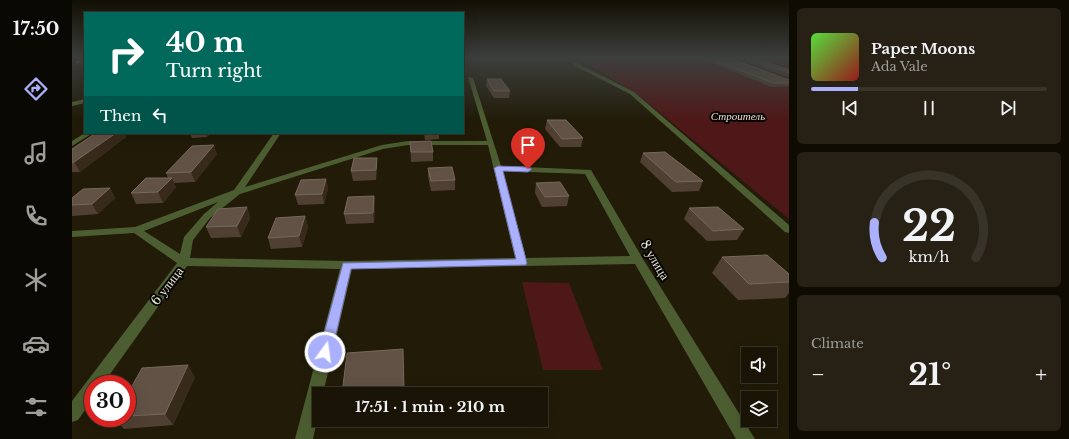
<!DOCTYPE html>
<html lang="en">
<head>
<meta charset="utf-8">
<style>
	:root { --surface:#191406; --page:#262114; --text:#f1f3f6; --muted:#9f9e9b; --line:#373328; --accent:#aab0fc }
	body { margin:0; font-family:"Libre Baskerville",serif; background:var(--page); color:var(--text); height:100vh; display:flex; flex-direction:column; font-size:15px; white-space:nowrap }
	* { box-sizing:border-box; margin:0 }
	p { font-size:13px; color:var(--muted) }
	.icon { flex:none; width:22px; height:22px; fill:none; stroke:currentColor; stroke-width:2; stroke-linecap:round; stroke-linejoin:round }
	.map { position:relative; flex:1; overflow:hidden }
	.drawer { display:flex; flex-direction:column; gap:8px; padding:8px; background:#0e0b03; width:280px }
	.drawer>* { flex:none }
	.guide { position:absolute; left:12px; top:12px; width:380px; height:122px; border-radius:0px; box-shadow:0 4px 16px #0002,0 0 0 1px var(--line); background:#00695c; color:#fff; overflow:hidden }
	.tools { position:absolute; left:669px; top:347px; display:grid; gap:8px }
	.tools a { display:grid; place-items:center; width:36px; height:36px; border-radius:0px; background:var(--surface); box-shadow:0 4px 16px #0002,0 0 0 1px var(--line); font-size:20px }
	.speed { position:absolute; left:12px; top:375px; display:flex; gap:8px; font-size:20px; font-weight:700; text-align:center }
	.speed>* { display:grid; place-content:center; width:52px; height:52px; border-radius:50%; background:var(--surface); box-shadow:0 4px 16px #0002,0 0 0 1px var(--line); line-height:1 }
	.speed .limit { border:6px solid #d22; background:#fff; color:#111 }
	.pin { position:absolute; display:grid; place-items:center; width:34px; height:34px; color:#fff; margin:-41px -17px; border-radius:50% 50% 50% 0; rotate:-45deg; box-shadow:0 0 4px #0007 }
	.pin .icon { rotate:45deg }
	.me { position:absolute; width:44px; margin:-22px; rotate:14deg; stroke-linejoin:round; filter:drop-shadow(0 0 3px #0008) }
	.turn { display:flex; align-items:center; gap:14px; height:84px; padding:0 16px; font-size:18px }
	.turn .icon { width:52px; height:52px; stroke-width:2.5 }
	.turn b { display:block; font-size:28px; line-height:34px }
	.then { display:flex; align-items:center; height:38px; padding:0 16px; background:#0003; gap:8px; font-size:15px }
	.big { font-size:30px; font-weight:700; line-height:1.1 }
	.drawer .widget { flex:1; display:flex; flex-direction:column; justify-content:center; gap:6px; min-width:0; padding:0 14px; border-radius:6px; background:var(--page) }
	.drawer .dial { align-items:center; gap:0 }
	.dial svg { height:104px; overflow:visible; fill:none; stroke:var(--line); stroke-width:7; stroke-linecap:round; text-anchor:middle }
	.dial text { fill:var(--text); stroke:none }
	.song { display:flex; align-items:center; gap:12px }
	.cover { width:48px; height:48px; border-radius:6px; background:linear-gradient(135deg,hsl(110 70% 55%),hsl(0 70% 35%)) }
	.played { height:4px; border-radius:2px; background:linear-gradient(90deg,var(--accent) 20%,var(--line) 20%) }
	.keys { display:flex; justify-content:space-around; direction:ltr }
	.heat { display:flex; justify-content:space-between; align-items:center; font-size:22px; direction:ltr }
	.trip { position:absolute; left:240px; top:387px; width:236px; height:40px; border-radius:0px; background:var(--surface); box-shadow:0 4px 16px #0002,0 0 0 1px var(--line); font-weight:700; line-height:40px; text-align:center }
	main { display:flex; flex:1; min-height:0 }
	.menu { display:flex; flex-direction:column; width:72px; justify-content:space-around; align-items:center; background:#0a0802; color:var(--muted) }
	.menu .icon { width:28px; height:28px }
	.menu .on { color:var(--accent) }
	.menu b { font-size:18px; color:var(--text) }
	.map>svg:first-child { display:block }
	.green { fill:#4f1818 }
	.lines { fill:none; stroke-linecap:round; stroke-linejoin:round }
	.minor { fill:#4c5e31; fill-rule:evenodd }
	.rail-casing { stroke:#8f8a7a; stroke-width:2 }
	.rail { stroke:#080602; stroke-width:1.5; stroke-dasharray:4.5; stroke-linecap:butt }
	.wall { fill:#504033 }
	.shaded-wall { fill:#372a1b }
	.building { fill:#615245; stroke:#76685c }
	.route { fill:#aab0fc; stroke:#6e72a4 }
	.labels { text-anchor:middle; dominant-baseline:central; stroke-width:4; stroke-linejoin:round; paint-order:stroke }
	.far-park-label { font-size:11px; font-style:italic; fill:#f0d9d7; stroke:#080602 }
	.street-label { font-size:13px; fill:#e7e3d7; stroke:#080602 }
</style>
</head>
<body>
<main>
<nav class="menu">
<b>17:50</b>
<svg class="icon on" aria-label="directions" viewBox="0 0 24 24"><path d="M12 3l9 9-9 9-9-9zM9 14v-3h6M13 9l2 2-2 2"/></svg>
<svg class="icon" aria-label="music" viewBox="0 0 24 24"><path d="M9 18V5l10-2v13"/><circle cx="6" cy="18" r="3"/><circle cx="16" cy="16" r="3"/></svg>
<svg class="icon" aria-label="phone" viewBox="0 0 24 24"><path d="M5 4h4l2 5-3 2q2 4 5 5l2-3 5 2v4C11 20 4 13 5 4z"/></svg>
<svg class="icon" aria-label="climate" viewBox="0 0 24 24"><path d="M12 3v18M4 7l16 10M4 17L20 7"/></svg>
<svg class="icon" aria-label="car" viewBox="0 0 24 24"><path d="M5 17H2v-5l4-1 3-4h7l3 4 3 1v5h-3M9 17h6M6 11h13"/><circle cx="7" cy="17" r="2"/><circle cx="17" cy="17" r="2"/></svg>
<svg class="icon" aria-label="filters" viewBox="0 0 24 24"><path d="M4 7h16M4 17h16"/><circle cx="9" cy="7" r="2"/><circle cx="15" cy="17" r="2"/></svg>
</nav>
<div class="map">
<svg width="717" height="439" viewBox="0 0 717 439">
	<rect width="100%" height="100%" fill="#211b08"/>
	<!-- green -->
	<g class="green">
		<polygon points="552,58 650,58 717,83 717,219 565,94 511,61"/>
		<polygon points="661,58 717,58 717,79"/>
		<polygon points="450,282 497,283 531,370 471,370"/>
	</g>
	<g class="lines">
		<!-- minor -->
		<g class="minor">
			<polygon points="501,63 505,63 562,92 717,225 717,233 713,232 558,94 501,65"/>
			<path d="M396,77L401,78L429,166L519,170L571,259L683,439H664L563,264L280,269L251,394H247V412L241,439H223L268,269L115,266L31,384H21V399L6,420L0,422V401L105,263L62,233L0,237V231L63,227L162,190L202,133H209L173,187L310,145L336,141H415ZM336,145H416L443,258L275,261L118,258L121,240L138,218L168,194L311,149ZM430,171L513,174L558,256L454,258ZM146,202L132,214L112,237L108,254L72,231Z"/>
			<polygon points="13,99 13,103 0,106 0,102"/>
			<polygon points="13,133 21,133 0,146 0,141"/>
		</g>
		<defs>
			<polyline id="rail" points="0,64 13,60"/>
		</defs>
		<!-- rail casing -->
		<use href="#rail" class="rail-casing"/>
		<!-- rail -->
		<use href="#rail" class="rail"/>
	</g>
	<!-- wall -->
	<g class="wall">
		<polygon points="629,58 658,58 717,80 717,86 699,87"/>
		<polygon points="664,58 683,58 717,70 717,77"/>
		<polygon points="415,79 438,91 437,98 422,98 414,86"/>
		<polygon points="475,120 511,138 509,147 488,147 473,129"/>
		<polygon points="24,133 52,133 54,137 8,172 0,172 0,149"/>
		<polygon points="118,133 139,133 135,137 120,138"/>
		<polygon points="352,133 367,133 367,139 353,140"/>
		<polygon points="338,142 361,152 361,161 339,162"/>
		<polygon points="571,153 631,181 627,191 600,192 568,162"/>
		<polygon points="145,154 123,182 102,183 104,187 91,203 64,204 59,193 96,178 94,173"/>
		<polygon points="305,158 305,167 304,180 281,181 279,171"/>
		<polygon points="356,168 383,180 383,190 359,191 356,177"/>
		<polygon points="254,179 256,188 252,204 226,205 223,195"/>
		<polygon points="464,183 497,196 495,206 470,207 463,193"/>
		<polygon points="38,188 43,198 26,214 0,216 0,198"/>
		<polygon points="302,196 303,206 302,223 274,224 272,214"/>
		<polygon points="175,207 178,218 169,237 139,238 134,227"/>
		<polygon points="617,208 672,229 665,240 635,241 612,219"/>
		<polygon points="233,216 236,227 230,247 199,249 196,238"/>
		<polygon points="650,257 717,274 717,293 713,298 666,300 640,273"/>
		<polygon points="123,377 101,425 52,429 42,418 55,418 55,395"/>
		<polygon points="271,420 333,420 333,422 272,426"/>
	</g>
	<!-- shaded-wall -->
	<g class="shaded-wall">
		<polygon points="44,133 52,133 54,137 8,172 2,162"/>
		<polygon points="133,133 139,133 135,137"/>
		<polygon points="142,145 145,154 123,182 119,172"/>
		<polygon points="100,178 104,187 91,203 86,192"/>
		<polygon points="254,179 256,188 252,204 250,194"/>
		<polygon points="38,188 43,198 26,214 20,204"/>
		<polygon points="302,196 303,206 302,223 301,213"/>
		<polygon points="175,207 178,218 169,237 165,226"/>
		<polygon points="233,216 236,227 230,247 227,236"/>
		<polygon points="331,349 332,367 333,394 332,394"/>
		<polygon points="116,365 123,377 101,425 93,414"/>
	</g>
	<!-- building -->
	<g class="building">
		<polygon points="637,58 658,58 717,80 717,83 701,83"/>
		<polygon points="674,58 683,58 717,70 717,73"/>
		<polygon points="415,79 429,79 438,91 422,91"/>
		<polygon points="475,120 494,120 511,138 490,139"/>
		<polygon points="24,133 44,133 2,162 0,163 0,149"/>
		<polygon points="359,141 361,152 339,152 338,142"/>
		<polygon points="142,145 119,172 94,173 120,146"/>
		<polygon points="593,152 631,181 604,182 571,153"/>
		<polygon points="282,158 305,158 304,170 279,171"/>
		<polygon points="380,167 383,180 359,181 356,168"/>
		<polygon points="74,178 100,178 86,192 59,193"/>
		<polygon points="254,179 250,194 223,195 229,180"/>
		<polygon points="488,182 497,196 473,197 464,183"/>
		<polygon points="38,188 20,204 0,205 0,198 11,189"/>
		<polygon points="302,196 301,213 272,214 276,197"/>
		<polygon points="175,207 165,226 134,227 146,209"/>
		<polygon points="646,207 672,229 641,231 617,208"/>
		<polygon points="233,216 227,236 196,238 204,218"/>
		<polygon points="695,255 717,274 717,282 677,284 650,257"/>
		<polygon points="331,349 332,394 270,394 275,353"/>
		<polygon points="116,365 93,414 55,416 55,395 70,368"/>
	</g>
	<!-- sky -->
	<linearGradient id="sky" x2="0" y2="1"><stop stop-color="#120f04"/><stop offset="0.48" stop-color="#3d3f3d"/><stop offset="1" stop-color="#3d3f3d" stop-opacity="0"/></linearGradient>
	<rect width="717" height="120" fill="url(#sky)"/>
	<!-- route -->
	<polygon class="route" points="426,166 456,167 460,169 456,172 431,171 455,263 454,265 279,269 260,352 258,356 253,358 249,356 247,352 271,263 444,259 422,168"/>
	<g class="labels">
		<!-- far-park labels -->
		<g class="far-park-label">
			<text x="666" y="116">Строитель</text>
		</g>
		<!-- street labels -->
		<g class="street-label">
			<text transform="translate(583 260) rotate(59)">8 улица</text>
			<text transform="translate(95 286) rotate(-53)">6 улица</text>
		</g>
	</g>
</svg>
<div class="tools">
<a><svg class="icon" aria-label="sound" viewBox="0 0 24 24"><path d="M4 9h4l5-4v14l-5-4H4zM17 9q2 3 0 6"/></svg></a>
<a><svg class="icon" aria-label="layers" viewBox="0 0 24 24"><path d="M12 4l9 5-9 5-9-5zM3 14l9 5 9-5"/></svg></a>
</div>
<div class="speed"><div class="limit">30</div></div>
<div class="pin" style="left:456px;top:169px;background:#d93025"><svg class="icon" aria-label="arrive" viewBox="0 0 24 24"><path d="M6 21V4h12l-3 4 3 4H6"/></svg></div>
<svg class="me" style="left:253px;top:352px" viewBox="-20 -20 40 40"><circle r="17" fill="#aab0fc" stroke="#fff" stroke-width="3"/><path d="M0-11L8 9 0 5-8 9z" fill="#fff"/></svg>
<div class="trip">17:51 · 1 min · 210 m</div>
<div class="guide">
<div class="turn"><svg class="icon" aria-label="right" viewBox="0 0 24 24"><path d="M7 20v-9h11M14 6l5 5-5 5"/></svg><div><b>40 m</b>Turn right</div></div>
<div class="then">Then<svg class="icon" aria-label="left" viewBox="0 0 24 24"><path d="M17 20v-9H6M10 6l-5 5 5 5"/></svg></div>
</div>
</div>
<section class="drawer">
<div class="widget">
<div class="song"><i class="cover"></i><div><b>Paper Moons</b><p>Ada Vale</p></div></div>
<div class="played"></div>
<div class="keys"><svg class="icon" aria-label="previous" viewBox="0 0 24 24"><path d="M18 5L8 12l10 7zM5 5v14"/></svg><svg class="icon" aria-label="pause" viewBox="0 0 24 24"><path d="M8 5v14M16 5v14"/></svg><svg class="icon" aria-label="next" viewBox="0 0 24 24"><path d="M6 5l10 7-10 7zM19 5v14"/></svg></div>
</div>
<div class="widget dial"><svg viewBox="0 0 100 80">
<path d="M14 69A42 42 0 1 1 86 69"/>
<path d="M14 69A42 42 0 0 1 8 42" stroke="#aab0fc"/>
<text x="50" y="56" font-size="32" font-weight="700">22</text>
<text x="50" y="72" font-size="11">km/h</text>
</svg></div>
<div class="widget"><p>Climate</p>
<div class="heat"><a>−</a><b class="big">21°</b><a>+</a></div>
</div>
</section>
</main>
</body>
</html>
